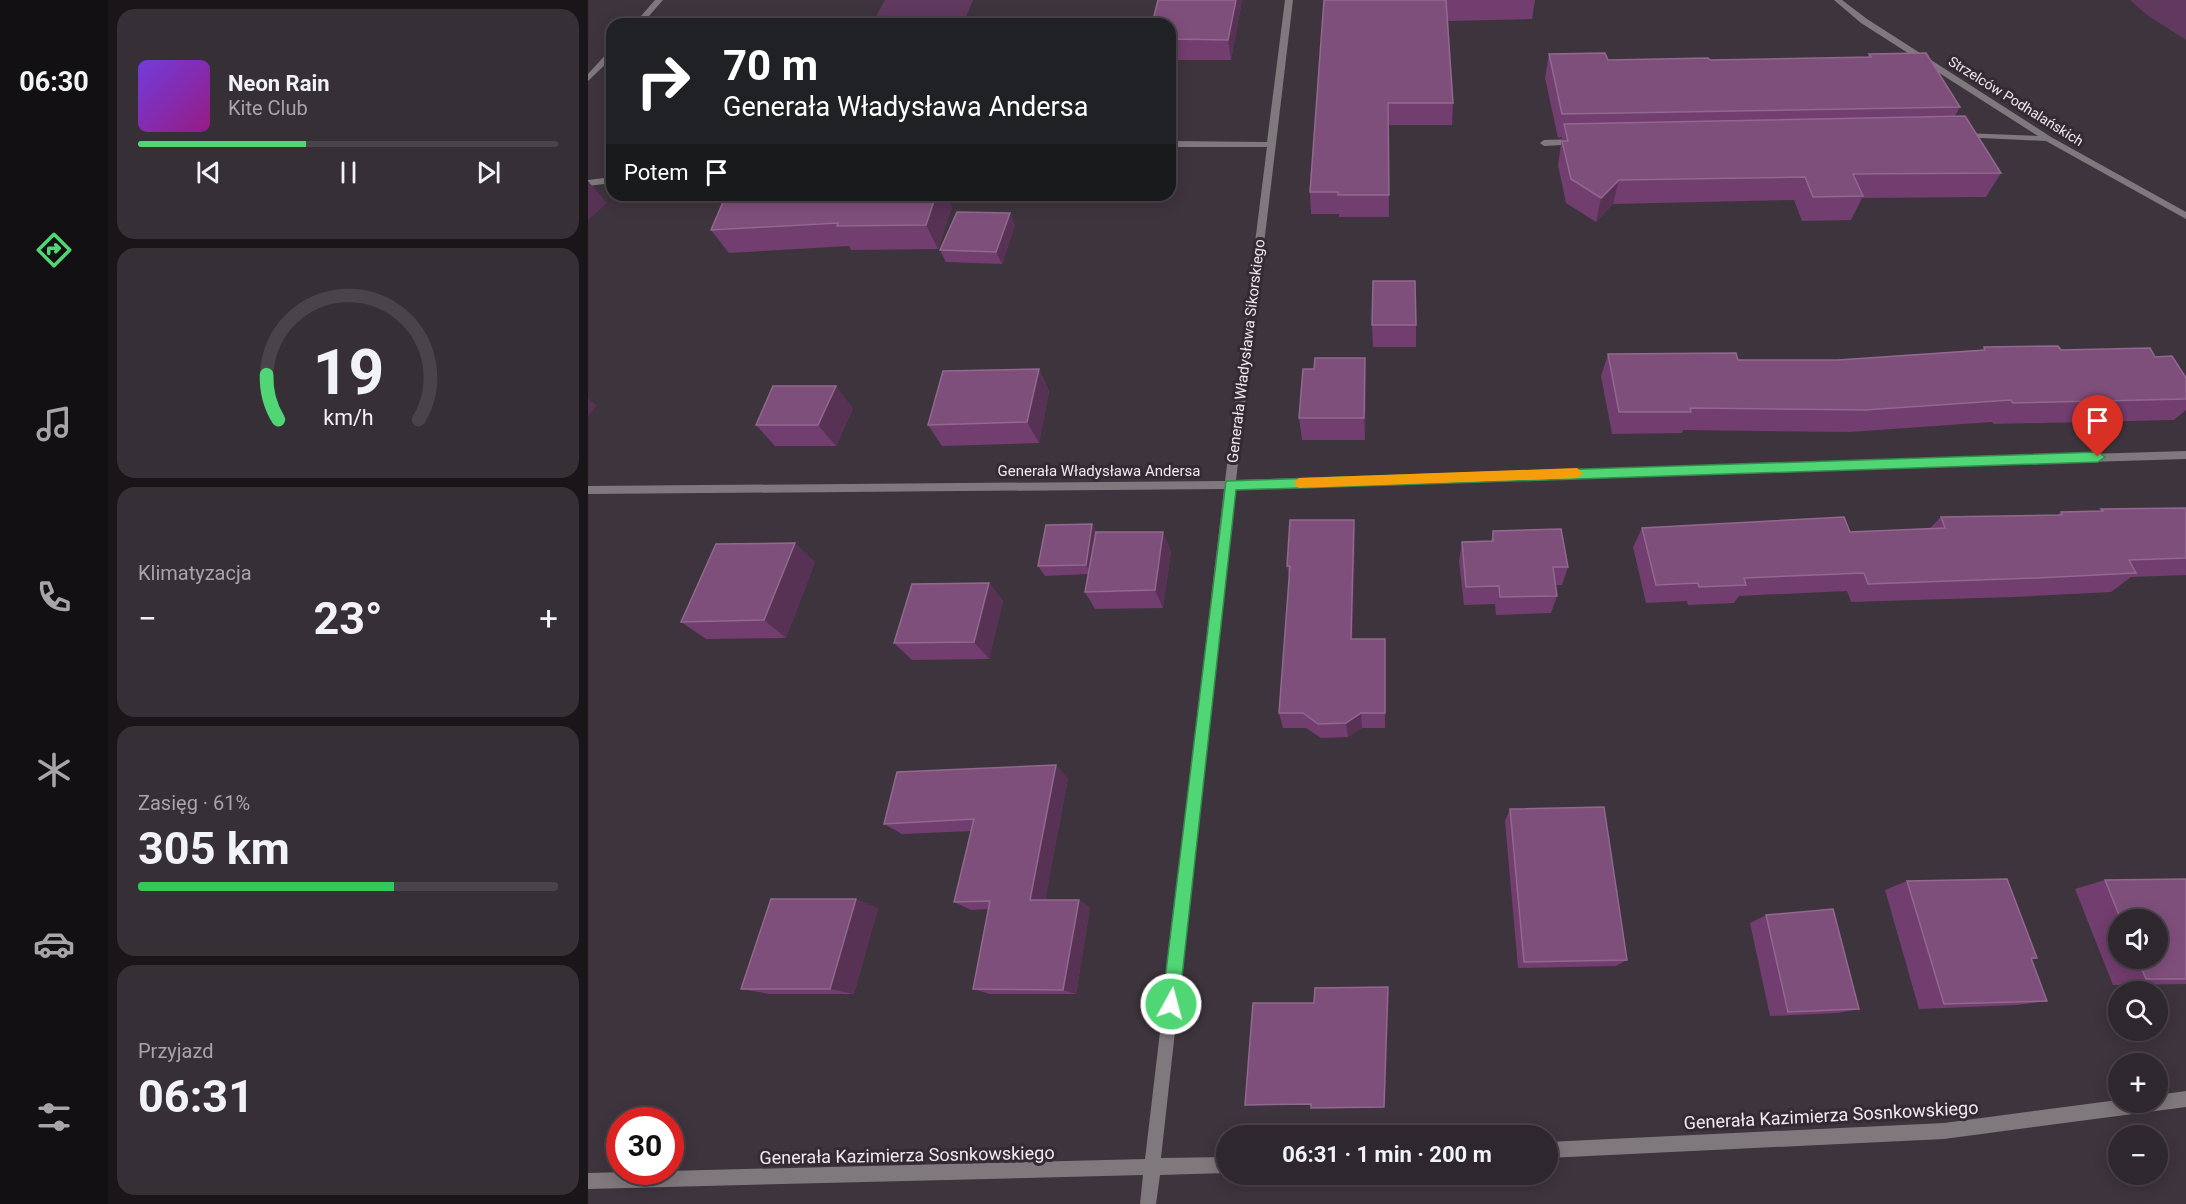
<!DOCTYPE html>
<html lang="pl">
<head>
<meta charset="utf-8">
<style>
	:root { --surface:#2e272e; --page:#362f36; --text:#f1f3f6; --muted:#a7a5aa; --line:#49444a; --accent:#50d674 }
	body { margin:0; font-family:Roboto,sans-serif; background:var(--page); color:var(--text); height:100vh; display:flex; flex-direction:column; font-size:22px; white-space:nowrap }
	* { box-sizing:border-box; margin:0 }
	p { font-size:20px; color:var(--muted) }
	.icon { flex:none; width:33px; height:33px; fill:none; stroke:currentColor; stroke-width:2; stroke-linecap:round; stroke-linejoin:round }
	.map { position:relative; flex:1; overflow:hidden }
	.details { display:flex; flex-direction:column; gap:9px; padding:9px; background:#191519; width:480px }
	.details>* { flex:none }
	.guide { position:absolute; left:18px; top:18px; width:570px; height:183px; border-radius:18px; box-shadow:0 3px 15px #0003,0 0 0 2px var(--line); background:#202124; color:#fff; overflow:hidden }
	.controls { position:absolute; left:1520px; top:909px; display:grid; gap:12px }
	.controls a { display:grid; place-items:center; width:60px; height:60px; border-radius:50%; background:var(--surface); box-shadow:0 3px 15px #0003,0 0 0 2px var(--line); font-size:30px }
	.speed { position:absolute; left:18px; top:1107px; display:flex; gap:12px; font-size:30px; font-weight:700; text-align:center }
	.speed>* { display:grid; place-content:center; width:78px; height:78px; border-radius:50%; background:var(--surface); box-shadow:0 3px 15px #0003,0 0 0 2px var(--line); line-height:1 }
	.speed .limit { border:9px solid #d22; background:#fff; color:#111 }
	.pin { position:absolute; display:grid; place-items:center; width:51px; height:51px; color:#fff; margin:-62px -26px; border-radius:50% 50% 50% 0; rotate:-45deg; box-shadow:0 0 6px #0007 }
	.pin .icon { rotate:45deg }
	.me { position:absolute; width:66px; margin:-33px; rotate:7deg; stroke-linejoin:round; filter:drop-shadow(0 0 4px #0008) }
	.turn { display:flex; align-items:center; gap:21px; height:126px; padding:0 18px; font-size:27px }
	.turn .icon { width:78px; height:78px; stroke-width:2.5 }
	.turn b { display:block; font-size:42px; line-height:51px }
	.then { display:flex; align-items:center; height:57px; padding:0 18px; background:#0003; gap:12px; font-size:22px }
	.big { font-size:45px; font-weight:700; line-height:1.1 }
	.details .widget { flex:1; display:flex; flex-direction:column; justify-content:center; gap:9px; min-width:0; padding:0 21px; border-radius:18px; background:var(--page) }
	.details .dial { align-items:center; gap:0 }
	.dial svg { height:156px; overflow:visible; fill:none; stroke:var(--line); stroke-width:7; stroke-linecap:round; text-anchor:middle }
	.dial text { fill:var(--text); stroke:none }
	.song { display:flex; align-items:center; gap:18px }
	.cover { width:72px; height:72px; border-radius:9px; background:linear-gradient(135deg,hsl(260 70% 55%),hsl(310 70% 35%)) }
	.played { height:6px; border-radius:3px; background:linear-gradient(90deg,var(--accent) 40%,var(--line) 40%) }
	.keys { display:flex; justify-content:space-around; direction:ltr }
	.heat { display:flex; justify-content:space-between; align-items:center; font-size:33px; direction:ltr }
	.charge { height:9px; border-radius:4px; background:linear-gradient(90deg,#34c759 61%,var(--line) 0) }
	.trip { position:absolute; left:628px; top:1125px; width:342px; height:60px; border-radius:30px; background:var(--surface); box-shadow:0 3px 15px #0003,0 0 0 2px var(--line); font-weight:700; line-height:60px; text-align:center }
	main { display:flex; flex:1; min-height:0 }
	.dock { display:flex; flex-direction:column; width:108px; justify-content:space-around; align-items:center; background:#121012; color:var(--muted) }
	.dock .icon { width:42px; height:42px }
	.dock .current { color:var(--accent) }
	.dock b { font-size:27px; color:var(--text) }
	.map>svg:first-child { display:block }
	.green { fill:#61395f }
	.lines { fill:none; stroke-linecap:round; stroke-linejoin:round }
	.minor { fill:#7f797e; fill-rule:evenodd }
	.wall { fill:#723d6f; fill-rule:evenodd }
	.shaded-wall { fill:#573255 }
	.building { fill:#7f4f7c; stroke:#91688e; stroke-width:1.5 }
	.route { fill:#50d674; stroke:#348b4b; stroke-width:1.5 }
	.slow { fill:#f59e0b }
	.labels { text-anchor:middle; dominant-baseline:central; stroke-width:6; stroke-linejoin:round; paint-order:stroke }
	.far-street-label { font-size:14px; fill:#f0e9ef; stroke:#342a33 }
	.street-label { font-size:15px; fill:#f0e9ef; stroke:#342a33 }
	.near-street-label { font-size:18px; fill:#f0e9ef; stroke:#342a33 }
</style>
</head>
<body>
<main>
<nav class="dock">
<b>06:30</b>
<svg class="icon current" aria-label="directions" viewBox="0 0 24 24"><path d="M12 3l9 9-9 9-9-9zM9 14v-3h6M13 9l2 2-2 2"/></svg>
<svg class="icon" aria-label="music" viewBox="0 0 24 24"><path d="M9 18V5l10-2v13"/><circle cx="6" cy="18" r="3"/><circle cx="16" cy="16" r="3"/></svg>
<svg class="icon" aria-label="phone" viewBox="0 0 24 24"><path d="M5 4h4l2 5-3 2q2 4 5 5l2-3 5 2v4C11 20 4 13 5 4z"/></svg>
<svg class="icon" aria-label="climate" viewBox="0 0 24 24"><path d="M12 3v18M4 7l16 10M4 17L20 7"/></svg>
<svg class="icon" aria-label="car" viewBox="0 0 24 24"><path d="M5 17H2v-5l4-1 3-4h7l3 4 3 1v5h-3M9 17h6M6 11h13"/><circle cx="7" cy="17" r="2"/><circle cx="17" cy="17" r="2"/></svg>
<svg class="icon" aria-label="filters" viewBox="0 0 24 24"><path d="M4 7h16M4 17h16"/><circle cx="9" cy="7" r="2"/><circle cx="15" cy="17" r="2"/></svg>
</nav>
<section class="details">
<div class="widget">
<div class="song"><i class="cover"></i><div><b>Neon Rain</b><p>Kite Club</p></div></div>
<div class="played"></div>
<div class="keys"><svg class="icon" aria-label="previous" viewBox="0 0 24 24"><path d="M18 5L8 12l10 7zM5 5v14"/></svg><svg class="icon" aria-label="pause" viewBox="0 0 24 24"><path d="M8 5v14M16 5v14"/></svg><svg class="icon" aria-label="next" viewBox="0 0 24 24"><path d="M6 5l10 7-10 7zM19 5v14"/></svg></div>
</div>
<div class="widget dial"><svg viewBox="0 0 100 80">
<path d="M14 69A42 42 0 1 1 86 69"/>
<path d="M14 69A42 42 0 0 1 8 46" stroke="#50d674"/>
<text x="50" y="56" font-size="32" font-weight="700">19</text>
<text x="50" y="72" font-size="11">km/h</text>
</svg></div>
<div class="widget"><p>Klimatyzacja</p>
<div class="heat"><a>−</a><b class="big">23°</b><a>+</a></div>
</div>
<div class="widget"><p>Zasięg · 61%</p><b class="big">305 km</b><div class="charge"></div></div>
<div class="widget"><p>Przyjazd</p><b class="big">06:31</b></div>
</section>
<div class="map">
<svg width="1598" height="1204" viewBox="0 0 1598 1204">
	<rect width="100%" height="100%" fill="#3e343d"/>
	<!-- green -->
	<g class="green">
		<polygon points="297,0 385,0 375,24 284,24"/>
		<polygon points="1542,0 1598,0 1598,40 1559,15"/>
	</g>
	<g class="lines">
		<!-- minor -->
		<g class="minor">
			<polygon points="67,0 75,0 54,24 46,24"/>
			<polygon points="697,0 705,0 648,480 1598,451 1598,459 647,489 573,1158 639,1157 639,1173 572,1175 568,1204 552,1204 555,1175 0,1189 0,1173 557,1159 636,489 0,494 0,486 637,481 679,147 582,147 582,141 679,142"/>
			<polygon points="1246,0 1254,0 1279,19 1463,137 1598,212 1598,219 1458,141 1372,137 1372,133 1375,133 1450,136 1273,23"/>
			<polygon points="21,51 24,51 24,58 0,81 0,74"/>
			<polygon points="988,139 991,140 991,144 956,146 952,143 956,140"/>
			<polygon points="24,177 24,183 0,186 0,180"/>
			<polygon points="1598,1091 1598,1107 1356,1139 960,1158 960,1142 1356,1123 1530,1100 1530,1102 1569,1102 1569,1095"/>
		</g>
	</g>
	<!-- wall -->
	<g class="wall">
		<polygon points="570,0 654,0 643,60 582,60 582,24"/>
		<polygon points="736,0 947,0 944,19 860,21 865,103 864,125 800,125 801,217 751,217 751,214 723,214 722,192"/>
		<polygon points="961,54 1020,60 1122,60 1279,57 1281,54 1372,107 1367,116 1413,173 1398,197 1274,198 1263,220 1214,221 1206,200 1025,204 1008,222 978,203 970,165 974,137 970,138 957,78"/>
		<polygon points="364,207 350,249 263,250 261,246 141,253 123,230"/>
		<polygon points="422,213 427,225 414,264 358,262 352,250"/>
		<polygon points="784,325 828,325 828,347 785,347"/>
		<polygon points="1396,347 1473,350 1567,357 1598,378 1598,410 1586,420 1406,424 1404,422 1262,432 1095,430 1094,433 1024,434 1013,376 1020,354 1150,360 1250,360 1394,350"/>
		<polygon points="451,369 461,391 451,443 354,446 340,425"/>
		<polygon points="726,369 778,380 777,440 714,440 711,418"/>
		<polygon points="265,408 248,446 187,446 168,425"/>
		<polygon points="1598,508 1598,575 1543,577 1523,592 1426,597 1263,602 1259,591 1151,596 1146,603 1100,605 1099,601 1058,603 1045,547 1054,528 1262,532 1342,528 1353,517 1469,515 1473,512 1510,512 1513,509"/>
		<polygon points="766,520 767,540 764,639 797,639 797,728 774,728 760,737 733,738 718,728 695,728 691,713 701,576 699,566"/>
		<polygon points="504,524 508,532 583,551 575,608 507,609 497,592 500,574 457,576 450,566"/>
		<polygon points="905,531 980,567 974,585 967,585 969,596 963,613 908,615 907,604 876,605 871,561 874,542 903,541"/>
		<polygon points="227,562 198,638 118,639 93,622"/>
		<polygon points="401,583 415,601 401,659 324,660 306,643"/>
		<polygon points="480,778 457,900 491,900 502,908 488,994 402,994 385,989 400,909 383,910 366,902 384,831 314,834 296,824"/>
		<polygon points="922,809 1039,960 1028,966 930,968 917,821"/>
		<path d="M1598,879V984L1525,985L1487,889L1517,880ZM1530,920H1569V958H1530Z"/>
		<polygon points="1319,881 1449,958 1443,960 1459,1001 1430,1005 1331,1009 1297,890"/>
		<polygon points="290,908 266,994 181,994 153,989"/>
		<polygon points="1178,915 1271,1009 1250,1013 1182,1016 1162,923"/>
	</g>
	<!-- shaded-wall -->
	<g class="shaded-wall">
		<polygon points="648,0 654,0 643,60 640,40"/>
		<polygon points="1031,180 1025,204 1008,222 1013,198"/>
		<polygon points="0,181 19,203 0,220"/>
		<polygon points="346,195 358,195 364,207 350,249 338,225"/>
		<polygon points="422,213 427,225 414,264 408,252"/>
		<polygon points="777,358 778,380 777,440 776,418"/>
		<polygon points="451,369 461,391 451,443 439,422"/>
		<polygon points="248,386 265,408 248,446 230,425"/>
		<polygon points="0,398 9,406 0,416"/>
		<polygon points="766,520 767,540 764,656 763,639"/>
		<polygon points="504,524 509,534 503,574 498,565"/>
		<polygon points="575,532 583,551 575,608 567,590"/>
		<polygon points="207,543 227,562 198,638 176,620"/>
		<polygon points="401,583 415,601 401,659 386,642"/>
		<polygon points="773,713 774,728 760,737 758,723"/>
		<polygon points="468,765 480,778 456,908 442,900"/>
		<polygon points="268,899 290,908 266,994 242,989"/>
		<polygon points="491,900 502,908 488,994 475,990"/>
	</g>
	<!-- building -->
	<g class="building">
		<polygon points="570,0 648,0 640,40 582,39 582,24 564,24"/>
		<polygon points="736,0 858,0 865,103 800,103 801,195 750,195 750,192 722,192"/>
		<polygon points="258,19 256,24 210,24 212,20"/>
		<polygon points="1017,53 1020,60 1120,58 1122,60 1283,57 1281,54 1338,53 1372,107 974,114 961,54"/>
		<polygon points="1377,116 1413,173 1265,174 1275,196 1225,197 1217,177 1031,180 1013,198 983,179 974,141 980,141 976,124"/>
		<polygon points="138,195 348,195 338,225 249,226 250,223 123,230"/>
		<polygon points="369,212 422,213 408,252 352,250"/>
		<polygon points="785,281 827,281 828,325 784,325"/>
		<polygon points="1470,346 1473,350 1562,348 1567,357 1584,356 1598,378 1598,399 1425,403 1423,400 1277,410 1102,408 1103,412 1031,412 1020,354 1148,353 1150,360 1250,360 1397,350 1396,347"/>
		<polygon points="727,358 777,358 776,418 711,418 715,369 726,369"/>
		<polygon points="451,369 439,422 340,425 355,371"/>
		<polygon points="185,386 248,386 230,425 168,425"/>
		<polygon points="1598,508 1598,558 1541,560 1548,573 1449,578 1280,584 1276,573 1156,578 1158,585 1111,587 1110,583 1068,585 1054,528 1256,517 1262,532 1357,528 1353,517 1474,515 1473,512 1515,511 1513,509"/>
		<polygon points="702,520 766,520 763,639 797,639 797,713 773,713 758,723 730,724 715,713 691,713 702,566 699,566"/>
		<polygon points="504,524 498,565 450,566 458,525"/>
		<polygon points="973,529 980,567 965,567 969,596 912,597 911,586 878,587 874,542 905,541 905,531"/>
		<polygon points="508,532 575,532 567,590 497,592"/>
		<polygon points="207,543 176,620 93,622 128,544"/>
		<polygon points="401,583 386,642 306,643 324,584"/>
		<polygon points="468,765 442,900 491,900 475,990 385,989 402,901 366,902 386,819 296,824 309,772"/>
		<polygon points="1016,807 1039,960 936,962 922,809"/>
		<polygon points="1419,879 1449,958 1443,958 1459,1001 1356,1004 1319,881"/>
		<polygon points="1598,879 1598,979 1558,979 1549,958 1569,958 1569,920 1533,920 1517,880"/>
		<polygon points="183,899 268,899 242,989 153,989"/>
		<polygon points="1245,909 1271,1009 1200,1012 1178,915"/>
		<polygon points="800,987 796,1107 723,1108 723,1104 657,1105 665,1003 726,1003 727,988"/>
	</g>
	<!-- route -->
	<polygon class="route" points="1510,452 1517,457 1510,462 648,490 591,1004 589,1010 583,1012 577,1010 574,1004 638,481"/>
	<!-- slow -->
	<polygon class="slow" points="989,468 995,473 989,478 711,488 705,483 711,478"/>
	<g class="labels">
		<!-- far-street labels -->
		<g class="far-street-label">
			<text transform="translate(1428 101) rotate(32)">Strzelców Podhalańskich</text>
		</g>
		<!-- street labels -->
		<g class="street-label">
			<text transform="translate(658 351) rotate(-83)">Generała Władysława Sikorskiego</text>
			<text x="511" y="471">Generała Władysława Andersa</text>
		</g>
		<!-- near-street labels -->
		<g class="near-street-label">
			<text transform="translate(1243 1115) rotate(-3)">Generała Kazimierza Sosnkowskiego</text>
			<text transform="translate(319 1155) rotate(-1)">Generała Kazimierza Sosnkowskiego</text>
		</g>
	</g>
</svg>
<div class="controls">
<a><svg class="icon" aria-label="sound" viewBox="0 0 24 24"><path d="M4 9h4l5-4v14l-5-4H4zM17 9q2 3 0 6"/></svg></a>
<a><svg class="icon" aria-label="search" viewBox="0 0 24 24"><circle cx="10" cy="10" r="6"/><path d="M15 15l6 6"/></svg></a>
<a>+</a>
<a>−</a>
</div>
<div class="speed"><div class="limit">30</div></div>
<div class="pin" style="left:1510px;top:457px;background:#d93025"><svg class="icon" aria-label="arrive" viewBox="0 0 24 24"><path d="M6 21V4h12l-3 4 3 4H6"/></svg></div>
<svg class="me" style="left:583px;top:1004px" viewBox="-20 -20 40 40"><circle r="17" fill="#50d674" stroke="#fff" stroke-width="3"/><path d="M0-11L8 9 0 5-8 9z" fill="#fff"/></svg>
<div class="trip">06:31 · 1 min · 200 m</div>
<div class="guide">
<div class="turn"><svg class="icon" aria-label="right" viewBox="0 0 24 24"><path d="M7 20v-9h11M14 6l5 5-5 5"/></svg><div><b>70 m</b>Generała Władysława Andersa</div></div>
<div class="then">Potem<svg class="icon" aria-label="arrive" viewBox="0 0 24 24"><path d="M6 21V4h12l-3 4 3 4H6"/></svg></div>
</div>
</div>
</main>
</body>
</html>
